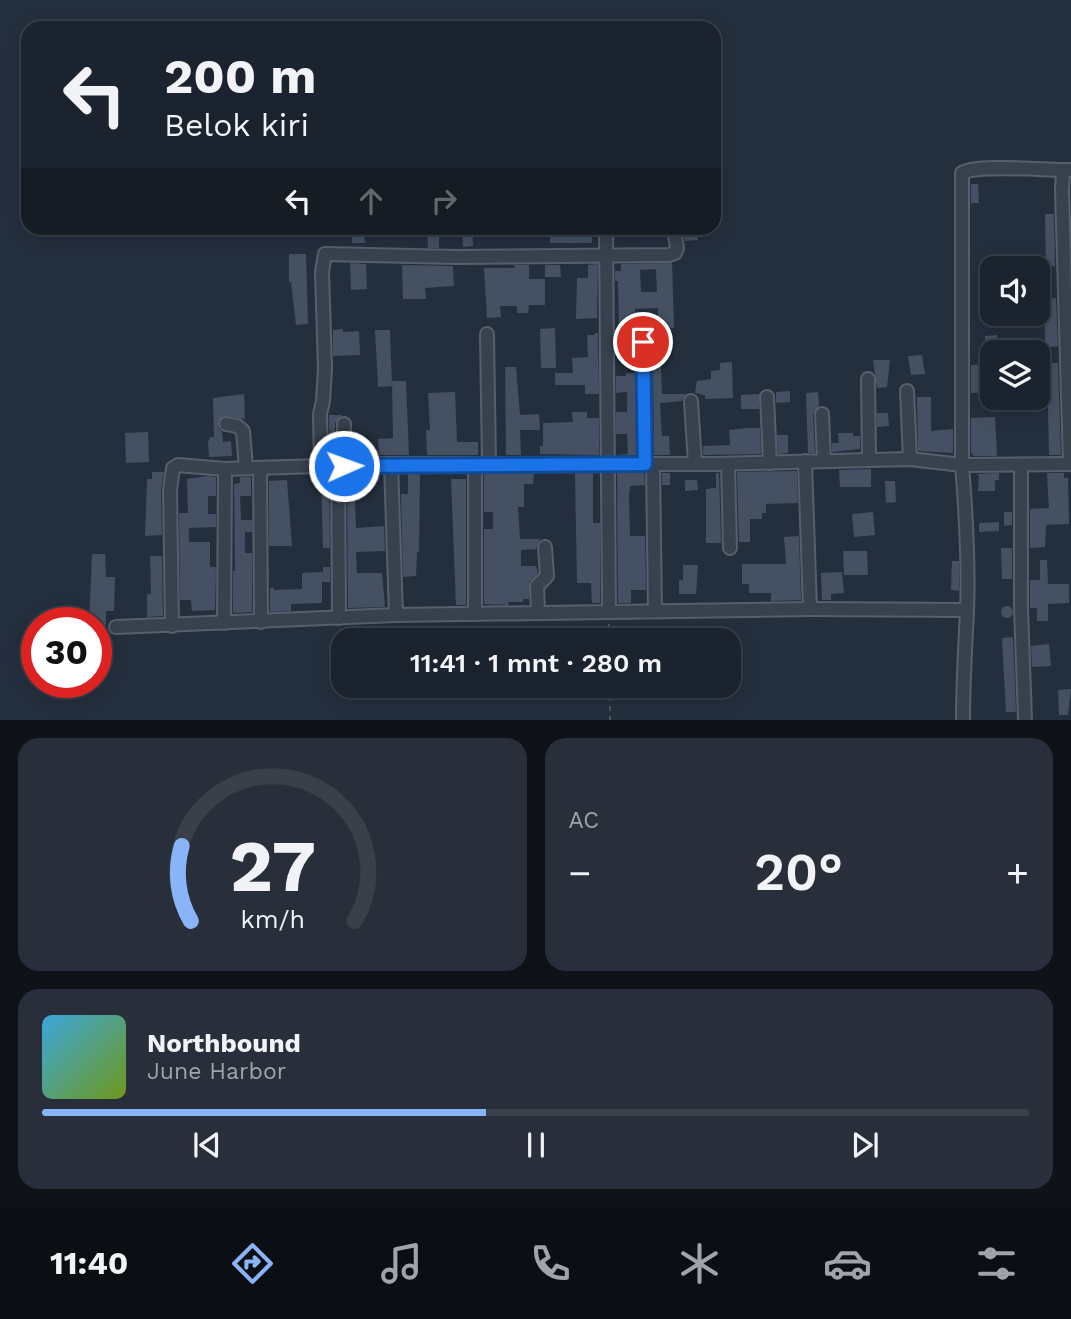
<!DOCTYPE html>
<html lang="id">
<head>
<meta charset="utf-8">
<style>
	:root { --surface:#1b232e; --page:#282f3a; --text:#f1f3f6; --muted:#a0a4aa; --line:#39404a; --accent:#8ab4f8 }
	body { margin:0; font-family:"Work Sans",sans-serif; background:var(--page); color:var(--text); height:100vh; display:flex; flex-direction:column; font-size:26px; white-space:nowrap }
	* { box-sizing:border-box; margin:0 }
	p { font-size:23px; color:var(--muted) }
	.icon { flex:none; width:38px; height:38px; fill:none; stroke:currentColor; stroke-width:2; stroke-linecap:round; stroke-linejoin:round }
	.map { position:relative; height:720px; overflow:hidden }
	.sheet { display:flex; flex-direction:column; gap:18px; padding:18px; background:#0f1319; flex:1 }
	.sheet>* { flex:none }
	.hud { position:absolute; left:21px; top:21px; width:700px; height:214px; border-radius:21px; box-shadow:0 4px 18px #0003,0 0 0 2px var(--line); background:#1b232e; color:var(--text); overflow:hidden }
	.fabs { position:absolute; left:980px; top:256px; display:grid; gap:14px }
	.fabs a { display:grid; place-items:center; width:70px; height:70px; border-radius:14px; background:var(--surface); box-shadow:0 4px 18px #0003,0 0 0 2px var(--line); font-size:35px }
	.speed { position:absolute; left:21px; top:607px; display:flex; gap:14px; font-size:35px; font-weight:700; text-align:center }
	.speed>* { display:grid; place-content:center; width:91px; height:91px; border-radius:50%; background:var(--surface); box-shadow:0 4px 18px #0003,0 0 0 2px var(--line); line-height:1 }
	.speed .limit { border:10px solid #d22; background:#fff; color:#111 }
	.pin { position:absolute; display:grid; place-items:center; width:60px; height:60px; color:#fff; margin:-30px; border:4px solid #fff; border-radius:50%; box-shadow:0 2px 7px #0007 }
	.me { position:absolute; width:77px; margin:-38px; rotate:88deg; stroke-linejoin:round; filter:drop-shadow(0 0 5px #0008) }
	.turn { display:flex; align-items:center; gap:24px; height:147px; padding:0 28px; font-size:32px }
	.turn .icon { width:91px; height:91px; stroke-width:2.5 }
	.turn b { display:block; font-size:49px; line-height:60px }
	.lanes { display:flex; align-items:center; height:66px; padding:0 28px; background:#0003; justify-content:center; gap:35px; direction:ltr }
	.lanes .off { opacity:.35 }
	.big { font-size:52px; font-weight:600; line-height:1.1 }
	.sheet .tile { flex:1; display:flex; flex-direction:column; justify-content:center; gap:10px; min-width:0; padding:0 24px; border-radius:21px; background:var(--page) }
	.sheet .dial { align-items:center; gap:0 }
	.dial svg { height:182px; overflow:visible; fill:none; stroke:var(--line); stroke-width:7; stroke-linecap:round; text-anchor:middle }
	.dial text { fill:var(--text); stroke:none }
	.song { display:flex; align-items:center; gap:21px }
	.cover { width:84px; height:84px; border-radius:10px; background:linear-gradient(135deg,hsl(200 70% 55%),hsl(80 70% 35%)) }
	.played { height:7px; border-radius:4px; background:linear-gradient(90deg,var(--accent) 45%,var(--line) 45%) }
	.keys { display:flex; justify-content:space-around; direction:ltr }
	.heat { display:flex; justify-content:space-between; align-items:center; font-size:38px; direction:ltr }
	.sheet .tiles { flex:1; display:grid; gap:18px; grid-template-columns:1fr 1fr }
	.tile:last-child { grid-column:span 2 }
	.trip { position:absolute; left:331px; top:628px; width:410px; height:70px; border-radius:21px; background:var(--surface); box-shadow:0 4px 18px #0003,0 0 0 2px var(--line); font-weight:600; line-height:70px; text-align:center }
	.tab-bar { display:flex; height:112px; justify-content:space-around; align-items:center; background:#0b0e12; color:var(--muted) }
	.tab-bar .icon { width:49px; height:49px }
	.tab-bar .active { color:var(--accent) }
	.tab-bar b { font-size:32px; color:var(--text) }
	.map>svg:first-child { display:block }
	.building { fill:#455162; fill-rule:evenodd }
	.lines { fill:none; stroke-linecap:round; stroke-linejoin:round }
	.minor-casing { stroke:#565f6c; stroke-width:16 }
	.path { stroke:#44595c; stroke-width:2; stroke-dasharray:5 5; stroke-linecap:butt }
	.minor { stroke:#38414e; stroke-width:12 }
	.route-casing { stroke:#114b97; stroke-width:18 }
	.route { stroke:#1a73e8; stroke-width:12 }
</style>
</head>
<body>
<div class="map">
<svg width="1071" height="721" viewBox="0 0 1071 721">
	<rect width="100%" height="100%" fill="#242f3e"/>
	<!-- building -->
	<g class="building">
		<polygon points="971,184 978,184 979,203 971,203"/>
		<polygon points="1045,214 1054,214 1055,266 1046,266"/>
		<polygon points="427,228 439,228 439,248 428,248"/>
		<polygon points="462,228 472,228 473,246 463,247"/>
		<polygon points="581,228 592,228 592,243 550,243 550,233 581,233"/>
		<polygon points="683,228 696,228 698,240 685,241"/>
		<polygon points="352,231 364,231 365,243 352,243"/>
		<polygon points="289,254 306,254 308,324 296,325 291,282 289,282"/>
		<polygon points="350,263 366,264 367,289 351,290"/>
		<path d="M672,263L674,328L658,329V308L635,309V329H641V332H661V342H653L649,335L643,333L639,335L636,341H627V346H616V333H619L618,281H615V271H621V264ZM656,269L657,292H641L640,270Z"/>
		<polygon points="598,264 597,318 576,319 577,278 588,278 588,265"/>
		<polygon points="402,265 453,266 454,286 425,288 426,299 403,299"/>
		<polygon points="514,265 529,265 529,279 545,279 545,305 529,305 528,313 517,313 517,306 500,306 501,317 487,318 484,268 515,268"/>
		<polygon points="545,265 560,265 561,277 545,277"/>
		<polygon points="1056,298 1058,346 1045,348 1045,299"/>
		<polygon points="555,328 556,368 541,368 540,329"/>
		<polygon points="343,329 343,332 359,331 360,355 333,356 333,330"/>
		<polygon points="375,330 390,330 392,386 378,387"/>
		<polygon points="595,333 598,333 599,394 585,394 585,385 555,385 555,373 573,373 572,358 588,357 587,335 595,335"/>
		<polygon points="997,335 997,351 986,351 985,336"/>
		<polygon points="922,355 925,374 911,375 908,356"/>
		<polygon points="873,360 890,360 887,387 877,388"/>
		<polygon points="732,362 733,398 705,399 705,395 695,393 697,381 711,379 711,371 720,370 720,363"/>
		<polygon points="1047,363 1058,363 1061,455 1049,455"/>
		<polygon points="992,364 992,392 971,393 971,365"/>
		<polygon points="653,365 661,365 662,394 686,394 682,401 660,403 662,436 669,436 670,455 654,455"/>
		<polygon points="505,367 516,367 520,415 539,414 540,430 520,430 521,455 506,455"/>
		<polygon points="626,373 635,373 636,455 617,455 628,454 627,434 616,434 616,412 627,412 627,392 616,393 616,376 626,376"/>
		<polygon points="392,381 406,381 409,455 379,455 378,439 393,438"/>
		<polygon points="790,391 790,402 776,403 776,392"/>
		<polygon points="455,392 457,442 478,442 478,455 427,455 426,430 430,430 428,393"/>
		<polygon points="818,392 819,406 813,414 815,453 808,453 806,393"/>
		<polygon points="244,394 245,419 224,416 218,422 218,428 222,432 223,442 231,441 232,456 209,457 208,442 210,437 214,437 213,398"/>
		<polygon points="759,394 759,409 741,409 741,395"/>
		<polygon points="917,397 931,397 931,431 953,429 953,453 918,451"/>
		<polygon points="572,412 587,412 587,418 599,418 599,455 540,454 540,446 543,446 543,423 573,422"/>
		<polygon points="877,413 888,413 889,426 877,427"/>
		<polygon points="329,415 342,415 335,423 335,457 330,457"/>
		<polygon points="995,417 997,456 973,456 971,452 971,418"/>
		<polygon points="747,428 760,428 761,454 703,455 703,446 730,445 729,430"/>
		<polygon points="148,432 149,462 126,463 125,433"/>
		<polygon points="838,433 853,433 853,436 860,436 860,449 832,452 832,443 839,443"/>
		<polygon points="777,435 788,435 788,453 778,454"/>
		<polygon points="871,469 871,487 840,487 839,470"/>
		<polygon points="797,471 798,503 766,504 766,513 762,513 762,519 750,519 750,542 739,542 737,472"/>
		<polygon points="152,472 164,472 161,490 162,535 145,536 147,479 152,479"/>
		<polygon points="408,473 420,473 419,552 417,552 416,576 403,577 401,494 408,494"/>
		<polygon points="484,473 534,473 533,484 524,484 524,507 518,507 520,539 540,539 536,549 521,550 521,566 536,566 538,573 529,582 529,599 523,599 523,602 508,602 509,605 484,604 484,529 493,529 493,512 484,512"/>
		<polygon points="575,473 593,473 593,523 600,523 600,603 592,603 591,583 577,583"/>
		<polygon points="617,473 644,473 645,485 630,486 629,496 630,536 645,536 646,590 631,590 631,603 618,603"/>
		<rect x="662" y="473" width="8" height="12"/>
		<polygon points="716,473 719,473 721,543 706,543 706,489 716,488"/>
		<polygon points="999,473 999,480 995,480 995,491 978,491 979,475 975,474"/>
		<polygon points="1047,473 1064,473 1064,478 1068,478 1069,524 1046,525 1045,547 1030,548 1030,509 1049,508"/>
		<polygon points="329,474 330,548 323,548 321,475"/>
		<polygon points="347,474 354,474 356,528 384,526 385,551 356,552 357,573 382,573 385,607 348,608"/>
		<polygon points="208,476 216,477 216,496 208,496 208,514 216,514 216,527 189,528 189,542 210,542 210,567 216,567 215,610 192,611 191,600 180,600 179,513 188,513 187,479"/>
		<polygon points="240,477 251,477 251,496 240,496 241,520 252,520 252,532 245,532 245,553 252,553 252,612 233,613 233,571 235,571 234,484 240,483"/>
		<polygon points="451,479 466,479 466,605 456,605"/>
		<polygon points="287,480 292,546 269,546 269,481"/>
		<polygon points="685,480 697,480 698,490 685,491"/>
		<polygon points="885,481 895,481 896,502 886,503"/>
		<polygon points="873,512 875,535 854,537 852,514"/>
		<polygon points="1004,512 1012,512 1012,525 1004,526"/>
		<polygon points="999,522 999,531 979,532 979,523"/>
		<polygon points="799,536 801,600 771,601 771,593 749,593 749,584 742,584 742,564 786,564 784,537"/>
		<polygon points="1001,548 1012,548 1012,579 1002,579"/>
		<polygon points="843,551 867,551 868,575 844,575"/>
		<polygon points="92,554 105,554 106,577 115,577 114,611 106,611 106,625 89,623"/>
		<polygon points="150,556 162,556 163,616 147,617 147,594 151,594"/>
		<polygon points="1040,560 1047,560 1048,584 1069,584 1069,603 1048,604 1048,621 1037,621 1037,608 1030,608 1030,580 1040,580"/>
		<polygon points="952,561 959,561 959,591 951,590"/>
		<polygon points="683,565 698,565 696,594 679,594 679,580 683,580"/>
		<polygon points="323,567 330,567 330,582 322,582 322,603 291,604 291,611 270,612 270,588 274,588 274,590 302,589 302,573 323,572"/>
		<polygon points="842,572 844,593 831,594 831,600 822,600 821,573"/>
		<circle cx="1007" cy="612" r="6"/>
		<polygon points="1013,637 1016,712 1006,712 1002,638"/>
		<polygon points="1049,644 1051,666 1032,667 1031,646"/>
		<polygon points="1071,689 1068,715 1059,715 1058,690"/>
	</g>
	<g class="lines">
		<defs>
			<g id="minor">
				<polyline points="606,228 609,611"/>
				<polyline points="487,334 489,464"/>
				<polyline points="644,342 645,464"/>
				<polyline points="868,379 869,460"/>
				<polyline points="907,391 910,459"/>
				<polyline points="767,397 770,463"/>
				<polyline points="691,401 695,464"/>
				<polyline points="822,414 824,461"/>
				<polyline points="226,424 237,426 243,431 246,468"/>
				<polyline points="344,424 344,466"/>
				<polyline points="805,461 810,609"/>
				<polyline points="391,464 396,615"/>
				<polyline points="475,464 475,614"/>
				<polyline points="653,464 655,611"/>
				<polyline points="728,464 730,548"/>
				<polyline points="1070,464 1062,190 1063,170 1070,170"/>
				<polyline points="1021,465 1021,607 1025,721"/>
				<polyline points="321,466 320,414 323,401 325,368 322,272 325,254 456,257 669,255 675,253 677,248 674,228"/>
				<polyline points="338,466 339,618"/>
				<polyline points="260,468 261,622"/>
				<polyline points="538,613 537,586 547,576 545,547"/>
				<polyline points="224,623 225,469"/>
				<polyline points="172,626 170,490 173,468 178,465 225,469 385,464 715,464 910,459 962,465 1071,464"/>
				<polyline points="116,627 396,615 810,609 967,610"/>
				<path d="M963,721C963,684 965,648 967,612C969,563 966,514 962,465V173C976,164 1043,170 1063,170"/>
			</g>
		</defs>
		<!-- minor casing -->
		<use href="#minor" class="minor-casing"/>
		<!-- path -->
		<g class="path">
			<polyline points="609,624 609,640"/>
			<polyline points="610,686 610,721"/>
		</g>
		<!-- minor -->
		<use href="#minor" class="minor"/>
	</g>
	<g class="lines">
		<defs>
			<polyline id="route" points="344,466 645,464 643,342"/>
		</defs>
		<!-- route casing -->
		<use href="#route" class="route-casing"/>
		<!-- route -->
		<use href="#route" class="route"/>
	</g>
</svg>
<div class="fabs">
<a><svg class="icon" aria-label="sound" viewBox="0 0 24 24"><path d="M4 9h4l5-4v14l-5-4H4zM17 9q2 3 0 6"/></svg></a>
<a><svg class="icon" aria-label="layers" viewBox="0 0 24 24"><path d="M12 4l9 5-9 5-9-5zM3 14l9 5 9-5"/></svg></a>
</div>
<div class="speed"><div class="limit">30</div></div>
<div class="pin" style="left:643px;top:342px;background:#d93025"><svg class="icon" aria-label="arrive" viewBox="0 0 24 24"><path d="M6 21V4h12l-3 4 3 4H6"/></svg></div>
<svg class="me" style="left:344px;top:466px" viewBox="-20 -20 40 40"><circle r="17" fill="#1a73e8" stroke="#fff" stroke-width="3"/><path d="M0-11L8 9 0 5-8 9z" fill="#fff"/></svg>
<div class="trip">11:41 · 1 mnt · 280 m</div>
<div class="hud">
<div class="turn"><svg class="icon" aria-label="left" viewBox="0 0 24 24"><path d="M17 20v-9H6M10 6l-5 5 5 5"/></svg><div><b>200 m</b>Belok kiri</div></div>
<div class="lanes"><svg class="icon" aria-label="left" viewBox="0 0 24 24"><path d="M17 20v-9H6M10 6l-5 5 5 5"/></svg><svg class="icon off" aria-label="ahead" viewBox="0 0 24 24"><path d="M12 20V5M6 11l6-6 6 6"/></svg><svg class="icon off" aria-label="right" viewBox="0 0 24 24"><path d="M7 20v-9h11M14 6l5 5-5 5"/></svg></div>
</div>
</div>
<section class="sheet">
<div class="tiles">
<div class="tile dial"><svg viewBox="0 0 100 80">
<path d="M14 69A42 42 0 1 1 86 69"/>
<path d="M14 69A42 42 0 0 1 10 36" stroke="#8ab4f8"/>
<text x="50" y="56" font-size="32" font-weight="700">27</text>
<text x="50" y="72" font-size="11">km/h</text>
</svg></div>
<div class="tile"><p>AC</p>
<div class="heat"><a>−</a><b class="big">20°</b><a>+</a></div>
</div>
<div class="tile">
<div class="song"><i class="cover"></i><div><b>Northbound</b><p>June Harbor</p></div></div>
<div class="played"></div>
<div class="keys"><svg class="icon" aria-label="previous" viewBox="0 0 24 24"><path d="M18 5L8 12l10 7zM5 5v14"/></svg><svg class="icon" aria-label="pause" viewBox="0 0 24 24"><path d="M8 5v14M16 5v14"/></svg><svg class="icon" aria-label="next" viewBox="0 0 24 24"><path d="M6 5l10 7-10 7zM19 5v14"/></svg></div>
</div>
</div>
</section>
<nav class="tab-bar">
<b>11:40</b>
<svg class="icon active" aria-label="directions" viewBox="0 0 24 24"><path d="M12 3l9 9-9 9-9-9zM9 14v-3h6M13 9l2 2-2 2"/></svg>
<svg class="icon" aria-label="music" viewBox="0 0 24 24"><path d="M9 18V5l10-2v13"/><circle cx="6" cy="18" r="3"/><circle cx="16" cy="16" r="3"/></svg>
<svg class="icon" aria-label="phone" viewBox="0 0 24 24"><path d="M5 4h4l2 5-3 2q2 4 5 5l2-3 5 2v4C11 20 4 13 5 4z"/></svg>
<svg class="icon" aria-label="climate" viewBox="0 0 24 24"><path d="M12 3v18M4 7l16 10M4 17L20 7"/></svg>
<svg class="icon" aria-label="car" viewBox="0 0 24 24"><path d="M5 17H2v-5l4-1 3-4h7l3 4 3 1v5h-3M9 17h6M6 11h13"/><circle cx="7" cy="17" r="2"/><circle cx="17" cy="17" r="2"/></svg>
<svg class="icon" aria-label="filters" viewBox="0 0 24 24"><path d="M4 7h16M4 17h16"/><circle cx="9" cy="7" r="2"/><circle cx="15" cy="17" r="2"/></svg>
</nav>
</body>
</html>
